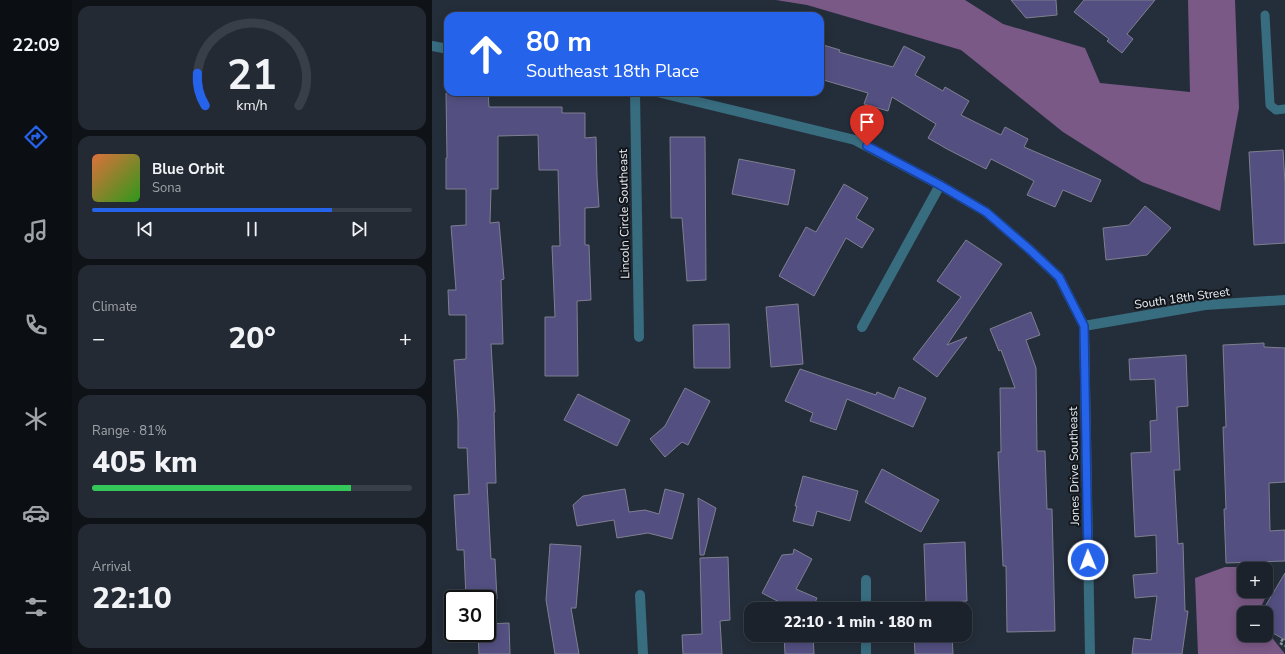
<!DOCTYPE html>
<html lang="en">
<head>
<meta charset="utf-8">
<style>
	:root { --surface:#1b222c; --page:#242a34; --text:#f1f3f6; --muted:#a0a4a9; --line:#393f48; --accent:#2563eb }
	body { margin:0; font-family:"Nunito Sans",sans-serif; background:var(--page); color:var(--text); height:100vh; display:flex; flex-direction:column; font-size:15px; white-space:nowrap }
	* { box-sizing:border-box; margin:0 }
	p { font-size:13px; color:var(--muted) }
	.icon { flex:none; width:22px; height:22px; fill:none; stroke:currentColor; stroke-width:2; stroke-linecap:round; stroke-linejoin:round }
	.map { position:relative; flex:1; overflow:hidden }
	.details { display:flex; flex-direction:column; gap:6px; padding:6px; background:#0f1318; width:360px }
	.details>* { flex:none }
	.top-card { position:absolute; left:12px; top:12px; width:380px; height:84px; border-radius:12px; box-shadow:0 2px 10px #0003,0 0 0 1px var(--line); background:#2563eb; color:#fff; overflow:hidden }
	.controls { position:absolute; left:805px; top:562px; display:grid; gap:8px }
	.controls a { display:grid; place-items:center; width:36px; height:36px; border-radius:8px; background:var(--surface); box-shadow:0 2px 10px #0003,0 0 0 1px var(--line); font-size:20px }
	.speed { position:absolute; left:12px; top:590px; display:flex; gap:8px; font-size:20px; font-weight:700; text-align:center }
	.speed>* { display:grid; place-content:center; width:52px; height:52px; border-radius:50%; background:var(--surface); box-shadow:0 2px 10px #0003,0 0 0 1px var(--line); line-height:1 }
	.speed .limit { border:2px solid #111; border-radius:6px; background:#fff; color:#111 }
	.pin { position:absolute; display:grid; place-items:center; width:34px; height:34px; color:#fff; margin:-41px -17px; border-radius:50% 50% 50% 0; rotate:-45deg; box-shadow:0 0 4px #0007 }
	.pin .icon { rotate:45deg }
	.me { position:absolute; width:44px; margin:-22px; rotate:359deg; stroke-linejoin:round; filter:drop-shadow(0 0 3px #0008) }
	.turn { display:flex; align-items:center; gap:14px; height:84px; padding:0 16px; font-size:18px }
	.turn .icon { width:52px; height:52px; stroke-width:2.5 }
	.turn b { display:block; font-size:28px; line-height:34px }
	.big { font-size:30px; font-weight:800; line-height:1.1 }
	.details .card { flex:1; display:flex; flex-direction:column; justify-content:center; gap:6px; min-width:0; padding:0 14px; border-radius:12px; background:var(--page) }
	.details .dial { align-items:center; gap:0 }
	.dial svg { height:104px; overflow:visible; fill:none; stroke:var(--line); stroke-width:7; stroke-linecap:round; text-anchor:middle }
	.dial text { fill:var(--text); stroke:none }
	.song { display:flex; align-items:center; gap:12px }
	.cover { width:48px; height:48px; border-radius:6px; background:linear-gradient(135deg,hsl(20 70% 55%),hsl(110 70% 35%)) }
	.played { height:4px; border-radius:2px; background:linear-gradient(90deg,var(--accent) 75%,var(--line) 75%) }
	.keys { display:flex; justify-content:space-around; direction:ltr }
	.heat { display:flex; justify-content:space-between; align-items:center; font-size:22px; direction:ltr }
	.charge { height:6px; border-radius:3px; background:linear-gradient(90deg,#34c759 81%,var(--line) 0) }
	.trip { position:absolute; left:312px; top:602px; width:228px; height:40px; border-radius:12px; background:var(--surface); box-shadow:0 2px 10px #0003,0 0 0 1px var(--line); font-weight:800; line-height:40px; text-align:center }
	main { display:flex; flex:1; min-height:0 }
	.tabs { display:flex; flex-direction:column; width:72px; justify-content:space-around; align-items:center; background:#0b0e12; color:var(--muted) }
	.tabs .icon { width:28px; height:28px }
	.tabs .selected { color:var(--accent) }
	.tabs b { font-size:18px; color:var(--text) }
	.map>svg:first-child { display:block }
	.forest { fill:#7b5986; fill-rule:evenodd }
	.building { fill:#534f81; stroke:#7f7f90 }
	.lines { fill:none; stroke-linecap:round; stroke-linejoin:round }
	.path { stroke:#8b939d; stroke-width:2.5; stroke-dasharray:3 2; stroke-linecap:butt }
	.lane { stroke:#386c7f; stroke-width:9 }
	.street { stroke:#386c7f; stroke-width:10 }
	.route-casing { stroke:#184099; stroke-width:10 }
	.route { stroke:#2563eb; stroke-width:7 }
	.labels { text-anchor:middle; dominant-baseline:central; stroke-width:4; stroke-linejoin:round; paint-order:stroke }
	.street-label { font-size:12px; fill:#ebf1f9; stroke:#12161b }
</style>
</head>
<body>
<main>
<nav class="tabs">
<b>22:09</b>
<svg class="icon selected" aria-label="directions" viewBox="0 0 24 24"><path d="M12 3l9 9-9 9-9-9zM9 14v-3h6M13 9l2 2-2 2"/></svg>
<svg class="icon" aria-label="music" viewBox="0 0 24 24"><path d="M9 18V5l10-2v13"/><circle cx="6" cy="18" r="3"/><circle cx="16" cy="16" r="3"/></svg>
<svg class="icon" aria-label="phone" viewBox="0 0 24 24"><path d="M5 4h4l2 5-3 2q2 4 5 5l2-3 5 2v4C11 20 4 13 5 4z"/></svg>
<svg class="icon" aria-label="climate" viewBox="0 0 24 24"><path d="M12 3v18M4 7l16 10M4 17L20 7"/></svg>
<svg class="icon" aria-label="car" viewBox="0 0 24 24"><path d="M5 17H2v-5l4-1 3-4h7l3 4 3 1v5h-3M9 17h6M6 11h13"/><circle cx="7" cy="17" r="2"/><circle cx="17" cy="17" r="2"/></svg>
<svg class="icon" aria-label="filters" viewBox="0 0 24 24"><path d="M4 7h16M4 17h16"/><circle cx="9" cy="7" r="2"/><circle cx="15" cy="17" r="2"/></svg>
</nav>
<section class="details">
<div class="card dial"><svg viewBox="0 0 100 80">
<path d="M14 69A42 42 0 1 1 86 69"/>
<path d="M14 69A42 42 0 0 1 8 44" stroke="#2563eb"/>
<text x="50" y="56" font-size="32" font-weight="700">21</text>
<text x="50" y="72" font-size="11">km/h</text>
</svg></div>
<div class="card">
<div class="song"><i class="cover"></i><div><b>Blue Orbit</b><p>Sona</p></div></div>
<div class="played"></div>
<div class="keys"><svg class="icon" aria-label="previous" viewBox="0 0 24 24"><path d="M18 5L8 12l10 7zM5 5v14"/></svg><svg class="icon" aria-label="pause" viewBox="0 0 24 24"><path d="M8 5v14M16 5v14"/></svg><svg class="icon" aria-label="next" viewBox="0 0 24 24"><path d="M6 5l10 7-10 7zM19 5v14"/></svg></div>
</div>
<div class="card"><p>Climate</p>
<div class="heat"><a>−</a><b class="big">20°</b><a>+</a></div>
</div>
<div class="card"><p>Range · 81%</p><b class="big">405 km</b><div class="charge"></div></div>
<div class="card"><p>Arrival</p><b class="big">22:10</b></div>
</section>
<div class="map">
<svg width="853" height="654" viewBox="0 0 853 654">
	<rect width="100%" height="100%" fill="#242e3a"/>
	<!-- forest -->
	<g class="forest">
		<polygon points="344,0 533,0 571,24 653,48 668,83 758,92 756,0 803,0 807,108 788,211 710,182 631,132 529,50 375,5"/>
		<path d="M793,567H839V586L826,613H812V635H834V633L837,634L853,654H766L763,578ZM812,569H834V591H812Z"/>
	</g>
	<!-- building -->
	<g class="building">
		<polygon points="579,0 624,0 625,15 594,18"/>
		<polygon points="652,0 723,0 695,34 701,39 690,53 675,41 677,39 642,12"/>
		<polygon points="388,44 408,50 407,52 461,67 472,46 493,57 483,75 511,91 513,87 537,101 529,115 569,135 573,127 596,139 592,147 669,180 659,202 631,190 623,207 595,195 602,181 559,159 554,169 515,149 496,138 504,124 460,97 456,111 432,104 436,93 388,79"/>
		<polygon points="56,92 57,107 130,107 130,113 153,113 153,138 164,137 165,177 167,207 153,208 153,245 157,245 159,300 145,301 146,376 113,376 113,317 123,317 120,246 128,246 126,170 107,170 106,135 66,136 66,189 59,189 58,223 67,222 72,279 69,280 71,344 59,344 63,412 62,412 64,483 55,483 59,559 63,559 65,599 34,599 32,550 25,550 22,495 37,494 35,448 26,448 26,420 22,360 34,359 34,315 17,315 16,290 24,290 19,226 34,225 34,189 14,189 14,158 15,158 14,93"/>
		<polygon points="238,137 273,137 274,280 255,281 250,218 239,218"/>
		<polygon points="851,150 853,183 853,243 822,245 817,152"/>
		<polygon points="307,159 363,170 356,205 300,194"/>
		<polygon points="412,184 436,198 424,218 442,229 430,248 414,238 382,296 347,276 374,227 384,232"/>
		<polygon points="713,206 739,228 715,255 674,260 671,228 697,225"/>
		<polygon points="534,240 570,264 515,345 535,337 505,377 481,359 529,297 505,281"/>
		<polygon points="366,304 371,364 339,367 334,307"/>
		<polygon points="599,312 608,335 594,340 604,368 605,451 613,451 615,509 620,509 623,631 575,632 574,566 571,566 566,452 569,452 568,388 583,388 569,350 567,351 558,329"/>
		<polygon points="297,324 298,368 262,368 261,325"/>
		<polygon points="832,343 832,347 853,348 853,482 837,483 838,531 853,530 853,561 794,563 792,509 794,509 791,427 794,427 791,345"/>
		<polygon points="754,355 756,406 745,407 748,470 742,470 746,544 751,543 753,611 756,611 750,654 700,654 702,638 719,640 725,596 703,598 701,575 725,573 724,535 703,537 699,453 719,452 718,421 725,420 723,379 698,380 697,359"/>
		<polygon points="368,369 444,395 445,392 462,399 467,387 494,398 481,427 415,399 404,430 378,421 381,413 353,401"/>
		<polygon points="253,388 278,401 256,445 250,442 233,457 218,439 233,426"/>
		<polygon points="146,394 198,420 185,446 132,420"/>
		<polygon points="450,469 507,500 489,532 433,502"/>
		<polygon points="371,476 426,491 418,521 385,511 381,526 361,521 365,506 363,506"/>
		<polygon points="193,489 197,512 213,510 227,514 233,489 252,494 240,539 216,533 185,538 182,520 145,526 141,505 151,496"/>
		<polygon points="266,498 284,508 272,555 268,555"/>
		<polygon points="533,542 535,601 494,603 492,544"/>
		<polygon points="118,544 149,546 144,608 139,608 147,654 123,654 114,600"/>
		<polygon points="362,549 380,559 364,589 385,598 380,609 353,609 351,608 353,605 330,593 350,555 361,554"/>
		<polygon points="296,557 298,620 288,621 290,654 251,654 250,635 270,634 268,558"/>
		<polygon points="853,573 853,640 834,629 834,605"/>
		<polygon points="77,623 78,654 47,654 46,633 55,633 55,624"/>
		<polygon points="352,635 381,635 382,654 353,654"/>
		<polygon points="482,635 520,635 521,654 483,654"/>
	</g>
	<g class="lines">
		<!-- path -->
		<polyline class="path" points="851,639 848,643 853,646"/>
		<!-- lane -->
		<polyline class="lane" points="833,15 838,105 844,110 853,109"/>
		<!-- street -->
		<g class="street">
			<polyline points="0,46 16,49"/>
			<polyline points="203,92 207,337"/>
			<polyline points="225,92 423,140 508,185 554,212 597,249 627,277 652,326 658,654"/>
			<polyline points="652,326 773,305 853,300"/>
			<polyline points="430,327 508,185"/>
			<polyline points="434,580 434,609"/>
			<polyline points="208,595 211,654"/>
			<polyline points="434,635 434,654"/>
		</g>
	</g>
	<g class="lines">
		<defs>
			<polyline id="route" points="435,146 508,185 554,212 597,249 627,277 652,326 656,560"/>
		</defs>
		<!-- route casing -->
		<use href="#route" class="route-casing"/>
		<!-- route -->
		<use href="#route" class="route"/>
	</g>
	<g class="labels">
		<!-- street labels -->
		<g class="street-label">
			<text transform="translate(192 214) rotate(-91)">Lincoln Circle Southeast</text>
			<text transform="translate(750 298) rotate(-8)">South 18th Street</text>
			<text transform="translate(642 466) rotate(-91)">Jones Drive Southeast</text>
		</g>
	</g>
</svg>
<div class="controls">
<a>+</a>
<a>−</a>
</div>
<div class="speed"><div class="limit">30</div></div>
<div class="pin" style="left:435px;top:146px;background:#d93025"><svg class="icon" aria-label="arrive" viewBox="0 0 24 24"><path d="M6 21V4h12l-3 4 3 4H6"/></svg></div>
<svg class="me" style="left:656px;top:560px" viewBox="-20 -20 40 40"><circle r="17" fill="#2563eb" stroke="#fff" stroke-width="3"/><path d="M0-11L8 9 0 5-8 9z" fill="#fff"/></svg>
<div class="trip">22:10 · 1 min · 180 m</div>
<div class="top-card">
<div class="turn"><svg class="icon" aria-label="ahead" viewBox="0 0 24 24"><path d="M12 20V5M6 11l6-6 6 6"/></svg><div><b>80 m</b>Southeast 18th Place</div></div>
</div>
</div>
</main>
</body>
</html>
